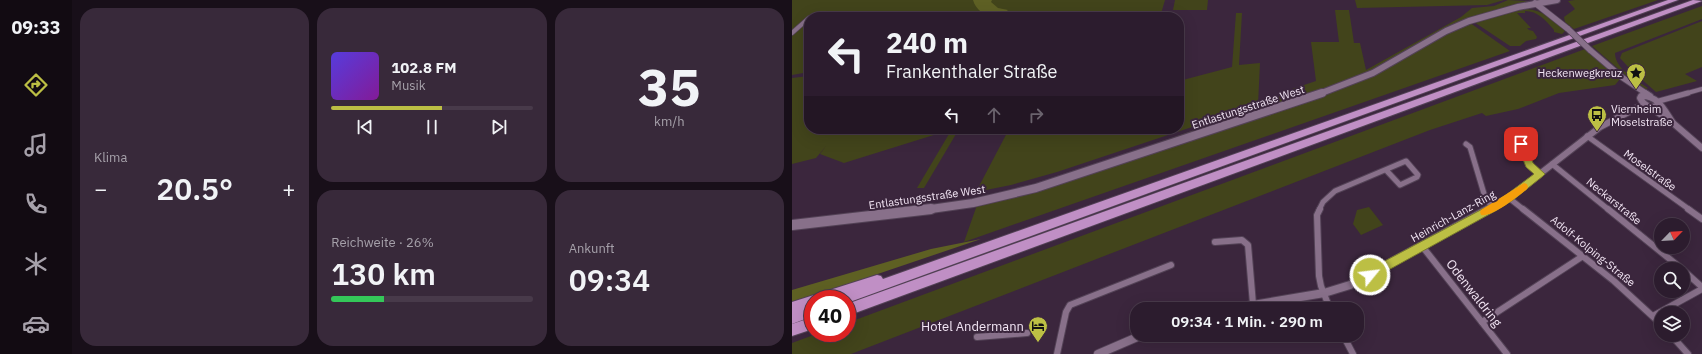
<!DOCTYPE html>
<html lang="de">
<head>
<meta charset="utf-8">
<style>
	:root { --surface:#2c1c2e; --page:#38293a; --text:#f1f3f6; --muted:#a6a1aa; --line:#483a4a; --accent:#bcbf44 }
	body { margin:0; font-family:"IBM Plex Sans",sans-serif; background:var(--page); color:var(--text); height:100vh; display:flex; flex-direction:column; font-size:15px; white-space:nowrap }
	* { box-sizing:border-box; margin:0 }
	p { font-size:13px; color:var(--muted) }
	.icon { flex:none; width:22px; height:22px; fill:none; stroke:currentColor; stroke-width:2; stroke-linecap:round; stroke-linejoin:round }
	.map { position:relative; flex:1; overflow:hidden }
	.sheet { display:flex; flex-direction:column; gap:8px; padding:8px; background:#180f19; width:720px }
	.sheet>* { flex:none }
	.hud { position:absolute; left:12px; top:12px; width:380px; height:122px; border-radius:16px; box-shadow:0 4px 16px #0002,0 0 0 1px var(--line); background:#2c1c2e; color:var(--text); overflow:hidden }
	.needle { width:26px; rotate:65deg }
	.fabs { position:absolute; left:862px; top:218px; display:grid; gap:8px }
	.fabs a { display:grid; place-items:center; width:36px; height:36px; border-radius:50%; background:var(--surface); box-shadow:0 4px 16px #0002,0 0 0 1px var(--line); font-size:20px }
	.speed { position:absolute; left:12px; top:290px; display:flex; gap:8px; font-size:20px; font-weight:700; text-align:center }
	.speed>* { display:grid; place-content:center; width:52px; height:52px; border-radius:50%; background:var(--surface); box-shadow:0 4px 16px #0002,0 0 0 1px var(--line); line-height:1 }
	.speed .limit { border:6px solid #d22; background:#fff; color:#111 }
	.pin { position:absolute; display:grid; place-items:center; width:34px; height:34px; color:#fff; margin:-17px; border-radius:8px; box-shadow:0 2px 6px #0006 }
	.me { position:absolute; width:44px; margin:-22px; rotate:61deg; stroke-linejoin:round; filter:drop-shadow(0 0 3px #0008) }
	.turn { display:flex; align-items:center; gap:14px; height:84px; padding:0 16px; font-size:18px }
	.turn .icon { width:52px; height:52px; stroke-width:2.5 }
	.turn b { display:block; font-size:28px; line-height:34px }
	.lanes { display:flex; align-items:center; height:38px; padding:0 16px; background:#0003; justify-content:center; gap:20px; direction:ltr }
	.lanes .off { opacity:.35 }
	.big { font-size:30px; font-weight:600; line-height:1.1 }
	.sheet .widget { flex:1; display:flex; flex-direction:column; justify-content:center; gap:6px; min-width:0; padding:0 14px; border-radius:16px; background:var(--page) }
	.sheet .dial { align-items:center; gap:0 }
	.dial b { font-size:52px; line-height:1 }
	.song { display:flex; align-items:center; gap:12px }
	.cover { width:48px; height:48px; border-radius:6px; background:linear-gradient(135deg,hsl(250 70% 55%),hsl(290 70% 35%)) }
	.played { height:4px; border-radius:2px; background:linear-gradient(90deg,var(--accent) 55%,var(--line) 55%) }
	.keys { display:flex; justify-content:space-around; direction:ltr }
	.heat { display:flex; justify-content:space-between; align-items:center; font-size:22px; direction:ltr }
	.charge { height:6px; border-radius:3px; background:linear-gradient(90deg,#34c759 26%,var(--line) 0) }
	.sheet .tiles { flex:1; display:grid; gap:8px; grid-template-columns:repeat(3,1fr) }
	.widget:first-child { grid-row:span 2 }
	.trip { position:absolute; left:338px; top:302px; width:234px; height:40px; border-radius:16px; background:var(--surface); box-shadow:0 4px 16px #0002,0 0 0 1px var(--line); font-weight:600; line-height:40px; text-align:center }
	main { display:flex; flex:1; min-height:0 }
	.tab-bar { display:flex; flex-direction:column; width:72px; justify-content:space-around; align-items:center; background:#120b12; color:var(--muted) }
	.tab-bar .icon { width:28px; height:28px }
	.tab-bar .active { color:var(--accent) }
	.tab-bar b { font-size:18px; color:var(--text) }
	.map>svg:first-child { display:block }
	.green { fill:#42441b }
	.forest { fill:#5e6023 }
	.water { fill:#5e6024 }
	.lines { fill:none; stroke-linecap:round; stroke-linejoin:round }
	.minor-far2-casing { stroke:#534256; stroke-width:5.5 }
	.minor-far1-casing { stroke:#534256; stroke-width:7 }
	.minor-casing { stroke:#534256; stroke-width:8 }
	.tertiary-far2-casing { stroke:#534256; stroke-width:7 }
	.tertiary-far1-casing { stroke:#534256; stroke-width:8 }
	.tertiary-casing { stroke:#534256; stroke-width:10 }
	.secondary-far2-casing { stroke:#534256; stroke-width:8 }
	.secondary-far1-casing { stroke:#534256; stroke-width:10 }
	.secondary-casing { stroke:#534256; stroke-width:12 }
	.motorway-casing { stroke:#534256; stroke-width:2 }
	.minor-far2 { stroke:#88708a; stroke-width:4 }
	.minor-far1 { stroke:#88708a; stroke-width:5 }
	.minor { stroke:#88708a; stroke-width:6 }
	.tertiary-far2 { stroke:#88708a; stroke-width:5.5 }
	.tertiary-far1 { stroke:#88708a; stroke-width:6 }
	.tertiary { stroke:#88708a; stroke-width:8 }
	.secondary-far2 { stroke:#88708a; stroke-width:6 }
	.secondary-far1 { stroke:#88708a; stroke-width:8 }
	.secondary { stroke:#88708a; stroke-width:10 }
	.motorway { fill:#c08fc5; fill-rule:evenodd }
	.tertiary-bridge-casing { stroke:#534256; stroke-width:7; stroke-linecap:butt }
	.tertiary-bridge { stroke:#88708a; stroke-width:5.5 }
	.route { fill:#bcbf44; stroke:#7a7c2c }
	.slow { fill:#f59e0b }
	.labels { text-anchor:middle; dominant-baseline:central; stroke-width:4; stroke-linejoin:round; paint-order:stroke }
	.poi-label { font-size:11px; fill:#f2e5f4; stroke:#3b263d; text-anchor:end }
	.street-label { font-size:11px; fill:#f2e5f4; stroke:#3b263d }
	.near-street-label { font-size:13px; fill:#f2e5f4; stroke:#3b263d }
	.near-poi-label { font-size:13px; fill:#f2e5f4; stroke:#3b263d; text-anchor:end }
</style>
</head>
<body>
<main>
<nav class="tab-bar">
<b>09:33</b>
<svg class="icon active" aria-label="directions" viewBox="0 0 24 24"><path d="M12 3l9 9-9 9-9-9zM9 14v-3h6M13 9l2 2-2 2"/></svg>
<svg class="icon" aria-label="music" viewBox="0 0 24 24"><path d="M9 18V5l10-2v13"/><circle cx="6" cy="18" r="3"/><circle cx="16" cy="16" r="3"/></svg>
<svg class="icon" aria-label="phone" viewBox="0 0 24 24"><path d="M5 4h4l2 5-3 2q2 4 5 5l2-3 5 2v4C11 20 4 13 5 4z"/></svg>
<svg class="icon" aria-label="climate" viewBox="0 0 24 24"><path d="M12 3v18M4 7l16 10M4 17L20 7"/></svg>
<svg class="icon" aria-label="car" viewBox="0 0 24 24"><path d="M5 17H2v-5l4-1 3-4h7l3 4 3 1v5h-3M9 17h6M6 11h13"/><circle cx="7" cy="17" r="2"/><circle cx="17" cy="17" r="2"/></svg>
</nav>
<section class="sheet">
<div class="tiles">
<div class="widget"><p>Klima</p>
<div class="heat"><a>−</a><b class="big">20.5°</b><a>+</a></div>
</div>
<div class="widget">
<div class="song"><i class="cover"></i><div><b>102.8 FM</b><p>Musik</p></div></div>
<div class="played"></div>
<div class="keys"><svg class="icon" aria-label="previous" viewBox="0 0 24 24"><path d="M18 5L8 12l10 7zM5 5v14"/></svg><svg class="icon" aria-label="pause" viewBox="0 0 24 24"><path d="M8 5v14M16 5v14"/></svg><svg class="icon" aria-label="next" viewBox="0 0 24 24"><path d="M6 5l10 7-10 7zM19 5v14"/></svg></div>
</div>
<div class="widget dial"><b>35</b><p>km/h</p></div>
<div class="widget"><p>Reichweite · 26%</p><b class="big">130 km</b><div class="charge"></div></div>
<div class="widget"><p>Ankunft</p><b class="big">09:34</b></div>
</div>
</section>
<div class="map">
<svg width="910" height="354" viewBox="0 0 910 354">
	<rect width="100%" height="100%" fill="#3b263d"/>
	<!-- green -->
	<g class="green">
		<polygon points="0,0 373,0 368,17 17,17 17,72 0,75"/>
		<polygon points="383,0 416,0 415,10 381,10"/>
		<polygon points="563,0 712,0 695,5 565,8"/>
		<polygon points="716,0 736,1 700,11 674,20 718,51 172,242 185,205 464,109 500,89 524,81 519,42 547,42 543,10 557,10 562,43 568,43 574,70 669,17 680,8 702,6"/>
		<polygon points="783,0 866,0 782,29 773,22 772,17 783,9 776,1"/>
		<path d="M910,6V19L823,53C823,69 844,80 856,88L854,89L837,78L800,46Z"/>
		<path d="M734,9C751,10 762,20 773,31L770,34L762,32V30C753,20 746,11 733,11V13H725L739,28H735L737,30L741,31L745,37L744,39L734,41L728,46H718L682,22L721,11Z"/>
		<polygon points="444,13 450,13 447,65 468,63 466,105 265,172 219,185 184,192 217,129 387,129 387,81 440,67"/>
		<polygon points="910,21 910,67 893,74 905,81 864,92 838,69 828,58 830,53"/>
		<polygon points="793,49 828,79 823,85 767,93 726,109 694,116 690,113 638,130 59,354 0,354 0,343 27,333 55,333 55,323"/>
		<polygon points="17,76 17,129 161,129 52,163 28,154 34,146 24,158 0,164 0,78"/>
		<polygon points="157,134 164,134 132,188 125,188"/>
		<polygon points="577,207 591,225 569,235 561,224 565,210"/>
	</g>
	<!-- forest -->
	<polygon class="forest" points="189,239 0,303 0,290 139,249"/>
	<!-- water -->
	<path class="water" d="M181,0H200L199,2L206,8L216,10C204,22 185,15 181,0Z"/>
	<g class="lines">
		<defs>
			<g id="minor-far2">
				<polyline points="0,33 17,18"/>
				<polyline points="892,94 910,89"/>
			</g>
			<g id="minor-far1">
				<polyline points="867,101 896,93"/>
				<path d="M730,135C729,151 735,164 748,174"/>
				<polyline points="795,136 898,210"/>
				<polyline points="674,144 678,147 693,197 701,208"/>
				<polyline points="760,164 817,210"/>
				<polyline points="717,198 732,210"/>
				<polyline points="527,210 531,202 543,191 614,161 626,175 625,177 608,185 594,170"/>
			</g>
			<g id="minor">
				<polyline points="528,209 525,215 527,276 529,286 538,309"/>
				<polyline points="731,209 822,281 869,324"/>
				<polyline points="816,209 890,269"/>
				<polyline points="896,209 910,219"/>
				<polyline points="423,242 450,240 456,245 461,304"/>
				<polyline points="630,246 715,354"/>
				<polyline points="891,270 910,287"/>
				<polyline points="861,316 910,289"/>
				<polyline points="690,322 791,256"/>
				<polyline points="551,335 561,354"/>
				<polyline points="879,335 896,354"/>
				<polyline points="185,337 235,333"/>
				<polyline points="265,354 274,312 278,305 379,265"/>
			</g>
			<g id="tertiary-far2">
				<polyline points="743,3 776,29"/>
				<polyline points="798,50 831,78 855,94"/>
			</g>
			<g id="tertiary-far1">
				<polyline points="853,93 858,96"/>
				<path d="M868,105C860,109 852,106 848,98L849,96C866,95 872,110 881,123"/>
				<polyline points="858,107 881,123 910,148"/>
				<polyline points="695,210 717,198 808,127 852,104"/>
			</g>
			<g id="tertiary">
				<polyline points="437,309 532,293 558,285 697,209"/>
				<polyline points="306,354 350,335"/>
			</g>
			<polyline id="secondary-far2" points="527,94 581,73 654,31 677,21 726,7 765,0"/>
			<polyline id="secondary-far1" points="132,210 181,203 244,188 530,93"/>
			<polyline id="secondary" points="0,225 139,209"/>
			<g id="motorway">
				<polygon points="876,0 886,0 55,303 55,299 21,299 21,316 0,324 0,302 85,275 89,276 91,279"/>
				<polygon points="901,0 910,1 55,316 55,304"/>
				<polygon points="21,317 21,329 0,336 0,324"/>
			</g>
		</defs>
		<!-- minor-far2 casing -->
		<use href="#minor-far2" class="minor-far2-casing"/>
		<!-- minor-far1 casing -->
		<use href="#minor-far1" class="minor-far1-casing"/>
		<!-- minor casing -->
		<use href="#minor" class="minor-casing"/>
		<!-- tertiary-far2 casing -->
		<use href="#tertiary-far2" class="tertiary-far2-casing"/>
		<!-- tertiary-far1 casing -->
		<use href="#tertiary-far1" class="tertiary-far1-casing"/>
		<!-- tertiary casing -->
		<use href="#tertiary" class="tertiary-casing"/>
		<!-- secondary-far2 casing -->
		<use href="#secondary-far2" class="secondary-far2-casing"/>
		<!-- secondary-far1 casing -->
		<use href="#secondary-far1" class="secondary-far1-casing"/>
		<!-- secondary casing -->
		<use href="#secondary" class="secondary-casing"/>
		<!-- motorway casing -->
		<use href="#motorway" class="motorway-casing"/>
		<!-- minor-far2 -->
		<use href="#minor-far2" class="minor-far2"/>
		<!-- minor-far1 -->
		<use href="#minor-far1" class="minor-far1"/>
		<!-- minor -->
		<use href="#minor" class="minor"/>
		<!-- tertiary-far2 -->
		<use href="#tertiary-far2" class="tertiary-far2"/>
		<!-- tertiary-far1 -->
		<use href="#tertiary-far1" class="tertiary-far1"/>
		<!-- tertiary -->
		<use href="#tertiary" class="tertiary"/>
		<!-- secondary-far2 -->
		<use href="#secondary-far2" class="secondary-far2"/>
		<!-- secondary-far1 -->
		<use href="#secondary-far1" class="secondary-far1"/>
		<!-- secondary -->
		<use href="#secondary" class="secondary"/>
		<!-- motorway -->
		<use href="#motorway" class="motorway"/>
		<defs>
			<polyline id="tertiary-bridge" points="776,29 798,50"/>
		</defs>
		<!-- tertiary-bridge casing -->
		<use href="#tertiary-bridge" class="tertiary-bridge-casing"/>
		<!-- tertiary-bridge -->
		<use href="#tertiary-bridge" class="tertiary-bridge"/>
	</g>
	<!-- route -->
	<polygon class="route" points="726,141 732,141 741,163 753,174 751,176 721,200 705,210 582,278 578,279 574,278 573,275 574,271 698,205 714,195 742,174 734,167 725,144"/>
	<!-- slow -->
	<path class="slow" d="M732,183L735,184L736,187L735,189C727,196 699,218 689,215L688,212L689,210Z"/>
	<!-- icons -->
	<defs>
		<symbol id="sight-pin" viewBox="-11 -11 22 30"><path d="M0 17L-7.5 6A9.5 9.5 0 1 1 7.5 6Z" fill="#bcbf44" stroke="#3b263d"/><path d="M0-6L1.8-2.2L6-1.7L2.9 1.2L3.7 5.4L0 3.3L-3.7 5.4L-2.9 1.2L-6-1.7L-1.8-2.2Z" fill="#111"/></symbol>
		<symbol id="bus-pin" viewBox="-11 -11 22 30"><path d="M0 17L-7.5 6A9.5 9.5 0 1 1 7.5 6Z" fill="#bcbf44" stroke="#3b263d"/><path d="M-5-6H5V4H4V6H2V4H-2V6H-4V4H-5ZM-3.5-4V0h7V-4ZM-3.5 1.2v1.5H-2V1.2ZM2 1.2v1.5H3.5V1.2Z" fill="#111"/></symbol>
		<symbol id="hotel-pin" viewBox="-11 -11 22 30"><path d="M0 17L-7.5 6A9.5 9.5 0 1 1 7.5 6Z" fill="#bcbf44" stroke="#3b263d"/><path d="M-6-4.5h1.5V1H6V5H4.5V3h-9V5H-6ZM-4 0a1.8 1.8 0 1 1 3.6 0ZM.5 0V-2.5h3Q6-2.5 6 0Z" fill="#111"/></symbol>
	</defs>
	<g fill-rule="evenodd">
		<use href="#sight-pin" x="833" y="62" width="22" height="30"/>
		<use href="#bus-pin" x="794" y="104" width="22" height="30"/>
		<use href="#hotel-pin" x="235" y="315" width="22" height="30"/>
	</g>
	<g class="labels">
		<!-- poi labels -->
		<g class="poi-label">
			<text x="830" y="73">Heckenwegkreuz</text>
			<text x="819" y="109" text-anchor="start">Viernheim<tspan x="819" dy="13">Moselstraße</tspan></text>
		</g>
		<!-- street labels -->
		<g class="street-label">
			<text transform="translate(456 107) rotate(-18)">Entlastungsstraße West</text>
			<text transform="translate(858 170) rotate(36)">Moselstraße</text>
			<text transform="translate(135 197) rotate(-8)">Entlastungsstraße West</text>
			<text transform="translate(822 201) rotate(39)">Neckarstraße</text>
			<text transform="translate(661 216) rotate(-29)">Heinrich-Lanz-Ring</text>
			<text transform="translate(801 251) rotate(39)">Adolf-Kolping-Straße</text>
		</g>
		<!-- near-street labels -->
		<g class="near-street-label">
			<text transform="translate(682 293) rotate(52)">Odenwaldring</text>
		</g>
		<!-- near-poi labels -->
		<g class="near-poi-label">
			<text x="232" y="326">Hotel Andermann</text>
		</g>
	</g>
</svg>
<div class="fabs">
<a><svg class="needle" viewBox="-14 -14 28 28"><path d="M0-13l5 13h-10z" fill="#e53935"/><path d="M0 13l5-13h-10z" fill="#a6a1aa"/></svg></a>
<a><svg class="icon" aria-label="search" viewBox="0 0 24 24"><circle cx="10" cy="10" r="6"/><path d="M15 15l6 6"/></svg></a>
<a><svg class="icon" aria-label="layers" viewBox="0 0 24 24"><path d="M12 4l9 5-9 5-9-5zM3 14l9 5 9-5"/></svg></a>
</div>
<div class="speed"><div class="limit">40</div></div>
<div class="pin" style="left:729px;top:144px;background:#d93025"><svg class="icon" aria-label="arrive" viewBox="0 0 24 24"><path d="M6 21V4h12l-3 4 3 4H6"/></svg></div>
<svg class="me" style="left:578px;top:275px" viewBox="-20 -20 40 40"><circle r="17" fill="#bcbf44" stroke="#fff" stroke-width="3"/><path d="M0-11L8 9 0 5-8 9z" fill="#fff"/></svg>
<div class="trip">09:34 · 1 Min. · 290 m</div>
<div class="hud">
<div class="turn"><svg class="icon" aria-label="left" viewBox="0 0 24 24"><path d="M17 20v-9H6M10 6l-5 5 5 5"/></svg><div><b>240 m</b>Frankenthaler Straße</div></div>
<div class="lanes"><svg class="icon" aria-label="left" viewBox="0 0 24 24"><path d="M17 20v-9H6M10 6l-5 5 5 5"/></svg><svg class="icon off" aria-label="ahead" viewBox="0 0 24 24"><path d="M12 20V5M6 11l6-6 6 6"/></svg><svg class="icon off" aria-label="right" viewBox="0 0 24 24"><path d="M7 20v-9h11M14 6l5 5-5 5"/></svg></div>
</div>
</div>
</main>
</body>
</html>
